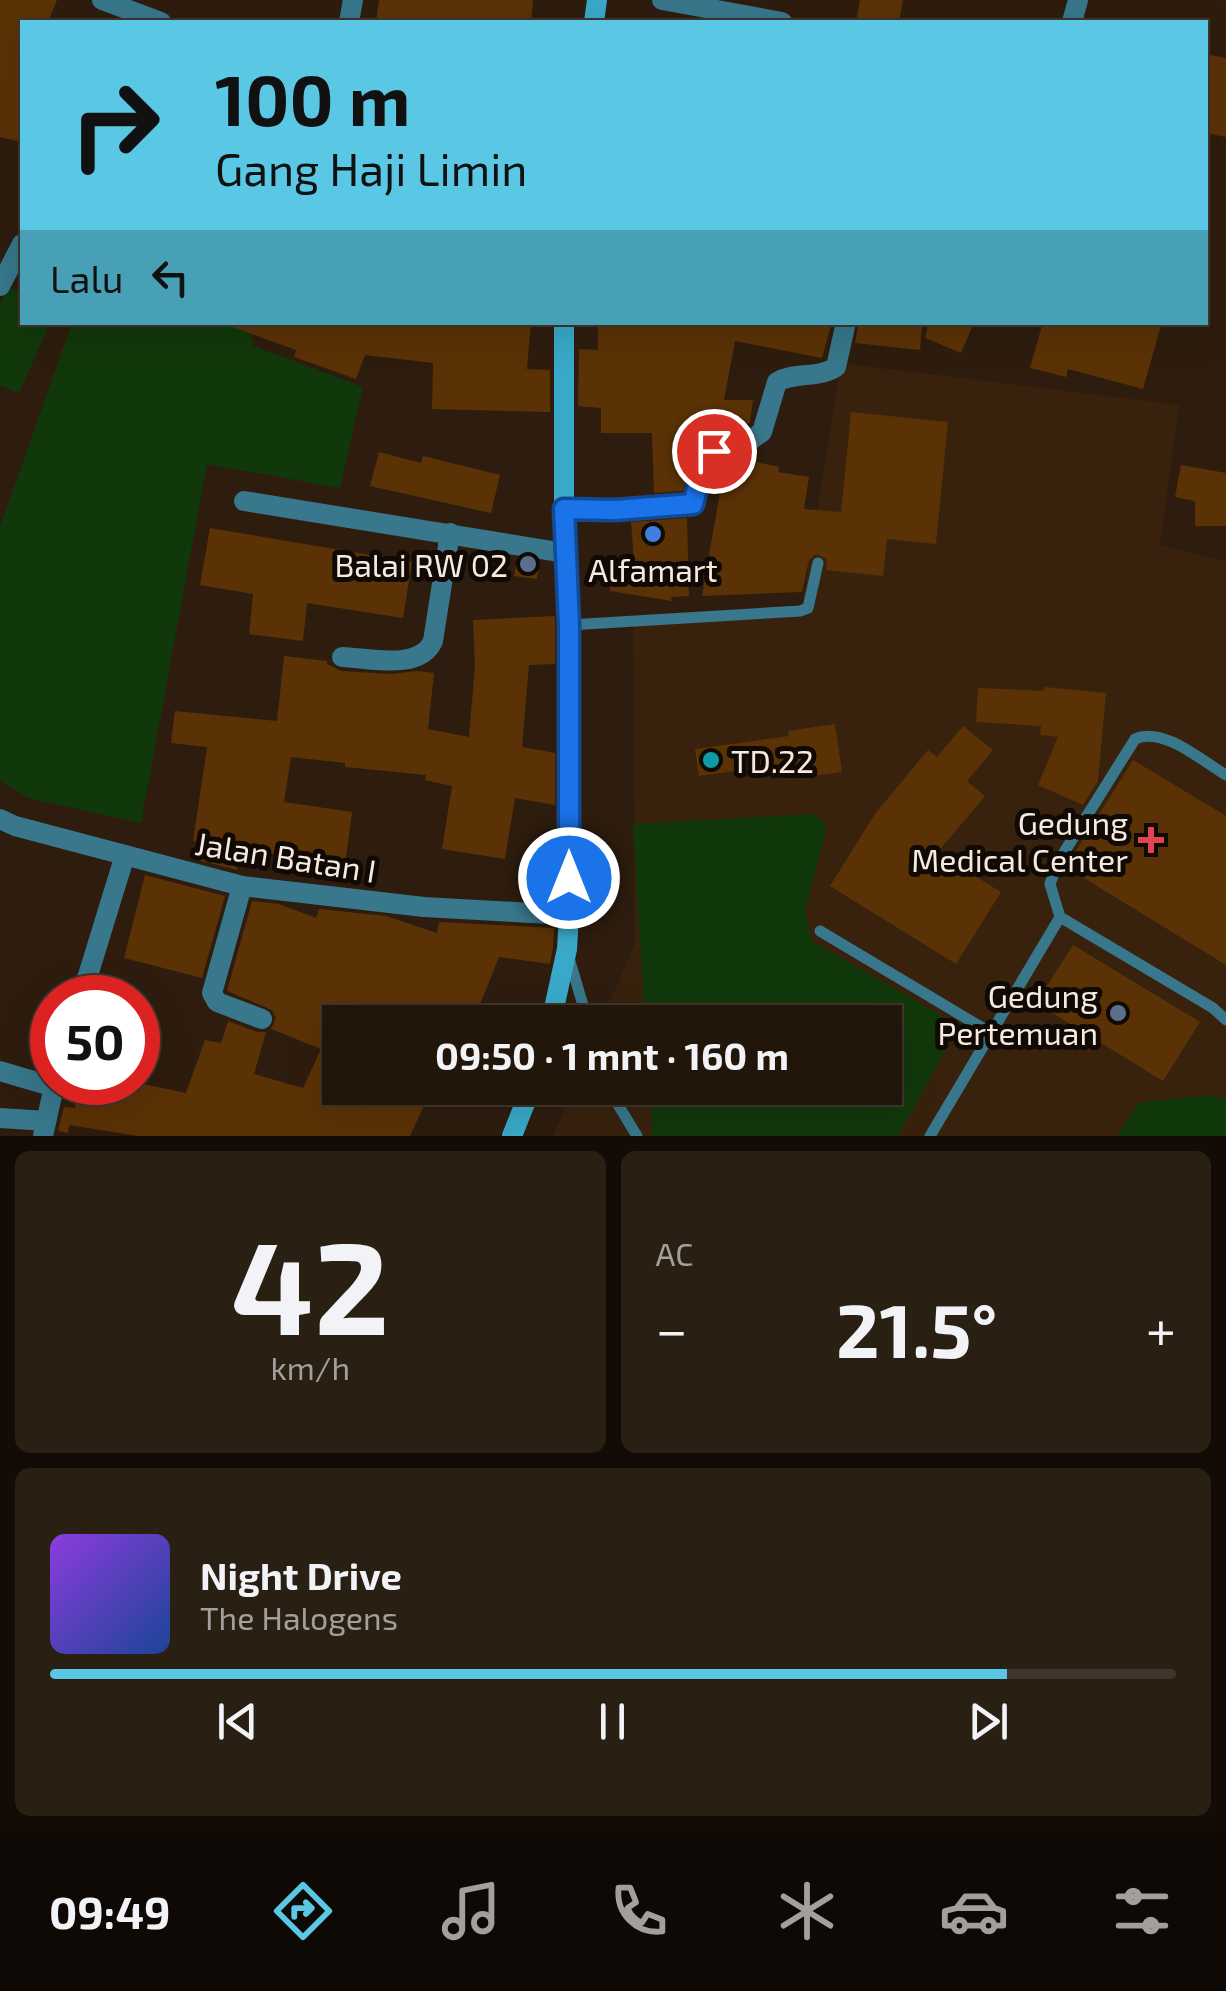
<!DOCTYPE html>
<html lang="id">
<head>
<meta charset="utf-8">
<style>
	:root { --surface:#22160a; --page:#2a1f13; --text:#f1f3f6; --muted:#a29f9c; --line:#3f352b; --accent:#5ac8e5 }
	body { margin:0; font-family:"Exo 2",sans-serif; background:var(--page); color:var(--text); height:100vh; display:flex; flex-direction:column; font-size:38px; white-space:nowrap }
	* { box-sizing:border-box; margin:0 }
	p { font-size:32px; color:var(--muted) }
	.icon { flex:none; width:55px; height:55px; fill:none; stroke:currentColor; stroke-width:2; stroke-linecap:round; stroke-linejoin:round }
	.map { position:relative; height:1136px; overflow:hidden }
	.side { display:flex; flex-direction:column; gap:15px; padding:15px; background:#130c06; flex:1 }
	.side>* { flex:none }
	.guide { position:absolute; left:20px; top:20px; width:1188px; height:305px; border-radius:0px; box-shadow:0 10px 40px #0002,0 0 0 2px var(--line); background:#5ac8e5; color:#111; overflow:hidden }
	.speed { position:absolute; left:30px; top:975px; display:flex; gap:20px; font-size:50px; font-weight:700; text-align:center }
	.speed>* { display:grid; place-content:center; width:130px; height:130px; border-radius:50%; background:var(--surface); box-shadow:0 10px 40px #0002,0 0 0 2px var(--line); line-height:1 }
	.speed .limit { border:15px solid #d22; background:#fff; color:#111 }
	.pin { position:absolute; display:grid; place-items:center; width:85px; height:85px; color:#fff; margin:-42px; border:5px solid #fff; border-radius:50%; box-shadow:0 2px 10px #0007 }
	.me { position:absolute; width:110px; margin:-55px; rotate:0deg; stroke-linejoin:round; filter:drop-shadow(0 0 8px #0008) }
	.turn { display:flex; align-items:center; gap:35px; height:210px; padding:0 30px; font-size:45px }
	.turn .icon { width:130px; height:130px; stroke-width:2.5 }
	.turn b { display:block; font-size:70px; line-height:85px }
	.then { display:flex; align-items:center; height:95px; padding:0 30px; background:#0003; gap:20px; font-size:38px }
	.big { font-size:75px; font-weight:700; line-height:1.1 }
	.side .card { flex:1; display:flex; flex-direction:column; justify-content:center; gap:15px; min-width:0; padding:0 35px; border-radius:15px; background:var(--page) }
	.side .dial { align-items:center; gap:0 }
	.dial b { font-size:130px; line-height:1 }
	.song { display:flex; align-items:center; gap:30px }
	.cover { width:120px; height:120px; border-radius:15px; background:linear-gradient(135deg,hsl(270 70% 55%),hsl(220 70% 35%)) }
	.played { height:10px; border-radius:5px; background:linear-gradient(90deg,var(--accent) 85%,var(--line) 85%) }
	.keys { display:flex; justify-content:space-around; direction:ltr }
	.heat { display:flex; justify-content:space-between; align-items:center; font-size:55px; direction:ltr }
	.side .tiles { flex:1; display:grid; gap:15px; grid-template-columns:1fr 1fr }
	.card:last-child { grid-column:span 2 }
	.trip { position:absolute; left:322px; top:1005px; width:580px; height:100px; border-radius:0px; background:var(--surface); box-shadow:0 10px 40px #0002,0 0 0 2px var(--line); font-weight:700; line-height:100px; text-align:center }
	.tabs { display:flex; height:160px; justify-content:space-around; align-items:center; background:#0e0904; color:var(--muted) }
	.tabs .icon { width:70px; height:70px }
	.tabs .active { color:var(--accent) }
	.tabs b { font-size:45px; color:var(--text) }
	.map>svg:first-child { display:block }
	.built { fill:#38220e }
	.green { fill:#11380b }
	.building { fill:#5b3206 }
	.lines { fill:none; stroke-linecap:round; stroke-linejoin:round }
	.service { stroke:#38778c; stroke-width:11 }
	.minor { stroke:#38778c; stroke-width:20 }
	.secondary { stroke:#39a9ca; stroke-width:20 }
	.route-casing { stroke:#114b97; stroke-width:25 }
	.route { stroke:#1a73e8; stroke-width:18 }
	.shop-dot { fill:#3f7fe0; stroke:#100904; stroke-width:4 }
	.service-dot { fill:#5c6f8a; stroke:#100904; stroke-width:4 }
	.culture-dot { fill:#0f9aa8; stroke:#100904; stroke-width:4 }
	.health-dot { fill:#e0444e; stroke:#100904; stroke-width:4 }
	.labels { text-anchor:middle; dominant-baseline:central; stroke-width:10; stroke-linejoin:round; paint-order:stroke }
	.poi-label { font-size:32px; fill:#f5e9e0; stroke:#100904; text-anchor:end }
	.street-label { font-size:32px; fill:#f5e9e0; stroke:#100904 }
</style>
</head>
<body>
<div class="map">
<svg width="1226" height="1136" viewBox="0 0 1226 1136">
	<rect width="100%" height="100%" fill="#2e1d0e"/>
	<!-- built -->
	<polygon class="built" points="841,363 1179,405 1160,545 1226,562 1226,1136 553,1136 574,1088 885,1088 885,1022 601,1022 635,943 633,620 801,613"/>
	<!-- green -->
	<g class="green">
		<polygon points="8,287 22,294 22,322 50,323 19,393 0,385 0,305"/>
		<polygon points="72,323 230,323 249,331 254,346 363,387 340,488 207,464 141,823 28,798 0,780 0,527"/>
		<polygon points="815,814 827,827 805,910 812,941 949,1020 954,1032 951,1040 898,1136 653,1136 650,1088 885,1088 885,1022 645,1022 633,824"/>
		<polygon points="1206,1095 1226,1099 1226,1136 1117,1136 1138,1103"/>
	</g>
	<!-- building -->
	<g class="building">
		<polygon points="0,0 57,0 48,22 22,22 22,142 0,137"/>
		<polygon points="379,0 533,0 531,22 376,22"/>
		<polygon points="860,0 903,0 899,22 856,22"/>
		<polygon points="1205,54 1226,58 1226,137 1205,133"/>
		<polygon points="228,322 531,322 527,369 550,370 550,412 432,409 433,363 365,355 356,379 294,357 296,350 227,325"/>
		<polygon points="598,322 832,322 822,358 735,341 724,400 753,400 750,423 723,434 685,433 686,479 683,491 654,493 652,433 601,433 601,408 578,406 579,349 598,350"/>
		<polygon points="859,322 922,325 920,350 855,343"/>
		<polygon points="929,322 974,322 961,353 925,338"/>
		<polygon points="1043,322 1162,322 1143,389 1068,369 1066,377 1030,368"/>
		<polygon points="851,412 948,422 936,544 887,539 883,576 826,570 827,559 816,554 809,560 802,592 702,596 725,463 752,453 752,461 779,467 778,472 809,477 804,509 841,512"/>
		<polygon points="379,452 421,463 423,456 500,475 491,513 370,486"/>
		<polygon points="1181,465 1226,473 1226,526 1195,526 1195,501 1175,497"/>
		<polygon points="687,518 689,596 671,597 672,601 610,591 608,560 634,559 631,522"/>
		<polygon points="210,528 412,562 403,618 307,603 303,641 249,634 253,594 200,585"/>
		<polygon points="517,559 540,563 537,579 514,576"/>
		<polygon points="555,616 555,664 529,665 522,747 555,753 555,805 515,798 505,859 442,849 452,786 425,780 426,775 345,767 345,763 291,757 284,802 352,812 345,865 193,841 207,747 171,743 175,711 277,721 284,656 327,661 327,664 341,671 392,674 417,671 434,673 428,729 469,737 475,666 473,620"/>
		<polygon points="1045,687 1106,693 1098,781 1083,805 1038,785 1058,737 1040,735 1041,726 976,722 978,688 1044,691"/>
		<polygon points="835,724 842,772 796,778 794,769 752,776 751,769 699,776 695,749 789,736 788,731"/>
		<polygon points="963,726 993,750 967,781 985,796 937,853 1001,892 956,964 830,886 875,814 928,750 937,757"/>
		<polygon points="1133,760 1226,816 1226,965 1066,867"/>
		<polygon points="191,851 237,867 237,870 190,858"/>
		<polygon points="145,875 225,896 202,978 124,958"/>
		<polygon points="252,901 279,904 316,918 319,909 386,916 437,933 439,922 554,928 553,947 550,964 499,957 473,1022 340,1022 340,1088 428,1088 424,1097 427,1099 410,1136 138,1136 69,1125 68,1133 58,1131 64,1107 75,1108 80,1082 134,1082 186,1093 205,1040 221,1043 228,1021 257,1032 266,1032 254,1074 303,1088 321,1049 271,1029 276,1018 272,1010 227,991"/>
		<polygon points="1073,945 1200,1022 1163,1081 1036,1003"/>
	</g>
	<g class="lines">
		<!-- service -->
		<g class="service">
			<polyline points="569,625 800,611 808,608 818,563"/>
			<path d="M1226,775C1202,761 1163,726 1135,739L1058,862L1050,884L1060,917L1213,1008L1226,1020"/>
			<polyline points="820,931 991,1033"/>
			<polyline points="569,958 588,1022"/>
			<polyline points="608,1088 637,1136"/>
			<polyline points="930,1136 1060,917"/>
		</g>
		<!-- minor -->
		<g class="minor">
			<polyline points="102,0 161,22"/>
			<polyline points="662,0 782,22"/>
			<polyline points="349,22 353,0"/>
			<polyline points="1072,22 1078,0"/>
			<polyline points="0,286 22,244"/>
			<polyline points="244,501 565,553"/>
			<path d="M564,509H615L693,504L708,454L752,439L762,432L777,382C795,371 818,379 836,367L846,322"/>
			<path d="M342,657C369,658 420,671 433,641L450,533"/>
			<polyline points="0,819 15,826 242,886 424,907 569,915"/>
			<polyline points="242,886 212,993 217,1002 262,1019"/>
			<polyline points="81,998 125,855"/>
			<polyline points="0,1071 54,1087"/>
			<polyline points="0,1118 46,1121"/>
			<polyline points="43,1136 55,1082"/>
		</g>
		<!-- secondary -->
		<g class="secondary">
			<polyline points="594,22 597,0"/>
			<polyline points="551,1022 567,949 569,915 569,625 564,509 564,322"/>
			<polyline points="512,1136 531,1088"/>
		</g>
	</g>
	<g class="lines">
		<defs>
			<polyline id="route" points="569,878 569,625 564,509 615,510 693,504 704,462 714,451"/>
		</defs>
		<!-- route casing -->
		<use href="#route" class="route-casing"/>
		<!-- route -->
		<use href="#route" class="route"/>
	</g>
	<!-- markers -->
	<circle class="shop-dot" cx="653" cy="534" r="10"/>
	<g class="service-dot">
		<circle cx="528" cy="564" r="10"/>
		<circle cx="1118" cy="1013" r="10"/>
	</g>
	<circle class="culture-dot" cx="711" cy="760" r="10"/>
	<path class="health-dot" d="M1146 825h10v10h10v10h-10v10h-10v-10h-10v-10h10z"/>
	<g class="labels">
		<!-- poi labels -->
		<g class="poi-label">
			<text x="508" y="564">Balai RW 02</text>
			<text x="653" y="569" text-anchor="middle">Alfamart</text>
			<text x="731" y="760" text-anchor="start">TD.22</text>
			<text x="1128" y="822">Gedung<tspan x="1128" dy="37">Medical Center</tspan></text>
			<text x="1098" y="995">Gedung<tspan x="1098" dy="37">Pertemuan</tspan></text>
		</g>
		<!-- street labels -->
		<g class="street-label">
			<text transform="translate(286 856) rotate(9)">Jalan Batan I</text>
		</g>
	</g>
</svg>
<div class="speed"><div class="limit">50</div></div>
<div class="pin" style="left:714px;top:451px;background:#d93025"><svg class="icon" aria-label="arrive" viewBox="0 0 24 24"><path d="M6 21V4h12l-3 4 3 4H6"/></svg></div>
<svg class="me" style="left:569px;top:878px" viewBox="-20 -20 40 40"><circle r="17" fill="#1a73e8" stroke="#fff" stroke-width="3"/><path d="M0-11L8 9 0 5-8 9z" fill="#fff"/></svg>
<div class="trip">09:50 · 1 mnt · 160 m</div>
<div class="guide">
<div class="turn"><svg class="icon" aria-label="right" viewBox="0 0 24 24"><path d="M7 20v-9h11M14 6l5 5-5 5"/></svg><div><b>100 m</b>Gang Haji Limin</div></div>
<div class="then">Lalu<svg class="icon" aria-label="left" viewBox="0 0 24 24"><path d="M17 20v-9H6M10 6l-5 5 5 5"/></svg></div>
</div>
</div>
<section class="side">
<div class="tiles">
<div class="card dial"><b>42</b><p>km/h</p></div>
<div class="card"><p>AC</p>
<div class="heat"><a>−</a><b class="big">21.5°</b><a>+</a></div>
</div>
<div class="card">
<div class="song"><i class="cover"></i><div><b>Night Drive</b><p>The Halogens</p></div></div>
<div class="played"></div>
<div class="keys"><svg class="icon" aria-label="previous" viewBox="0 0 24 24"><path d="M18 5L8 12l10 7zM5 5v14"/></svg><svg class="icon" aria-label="pause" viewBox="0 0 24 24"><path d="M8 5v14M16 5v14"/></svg><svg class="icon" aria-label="next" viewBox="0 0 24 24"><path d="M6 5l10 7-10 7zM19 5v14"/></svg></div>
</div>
</div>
</section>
<nav class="tabs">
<b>09:49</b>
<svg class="icon active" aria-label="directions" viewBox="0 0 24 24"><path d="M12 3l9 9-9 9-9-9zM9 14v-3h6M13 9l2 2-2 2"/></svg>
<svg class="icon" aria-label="music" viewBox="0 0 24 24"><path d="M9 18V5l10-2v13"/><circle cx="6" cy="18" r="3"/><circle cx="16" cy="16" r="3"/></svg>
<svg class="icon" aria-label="phone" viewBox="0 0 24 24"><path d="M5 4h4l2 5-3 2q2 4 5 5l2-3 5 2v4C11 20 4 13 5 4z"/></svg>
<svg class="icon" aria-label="climate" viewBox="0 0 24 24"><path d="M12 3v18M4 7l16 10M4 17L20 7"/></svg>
<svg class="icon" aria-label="car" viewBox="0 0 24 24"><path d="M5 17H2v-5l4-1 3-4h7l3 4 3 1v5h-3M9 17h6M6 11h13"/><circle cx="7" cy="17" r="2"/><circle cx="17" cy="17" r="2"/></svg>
<svg class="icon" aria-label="filters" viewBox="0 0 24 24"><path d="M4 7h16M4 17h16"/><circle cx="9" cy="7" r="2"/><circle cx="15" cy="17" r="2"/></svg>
</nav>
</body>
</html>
